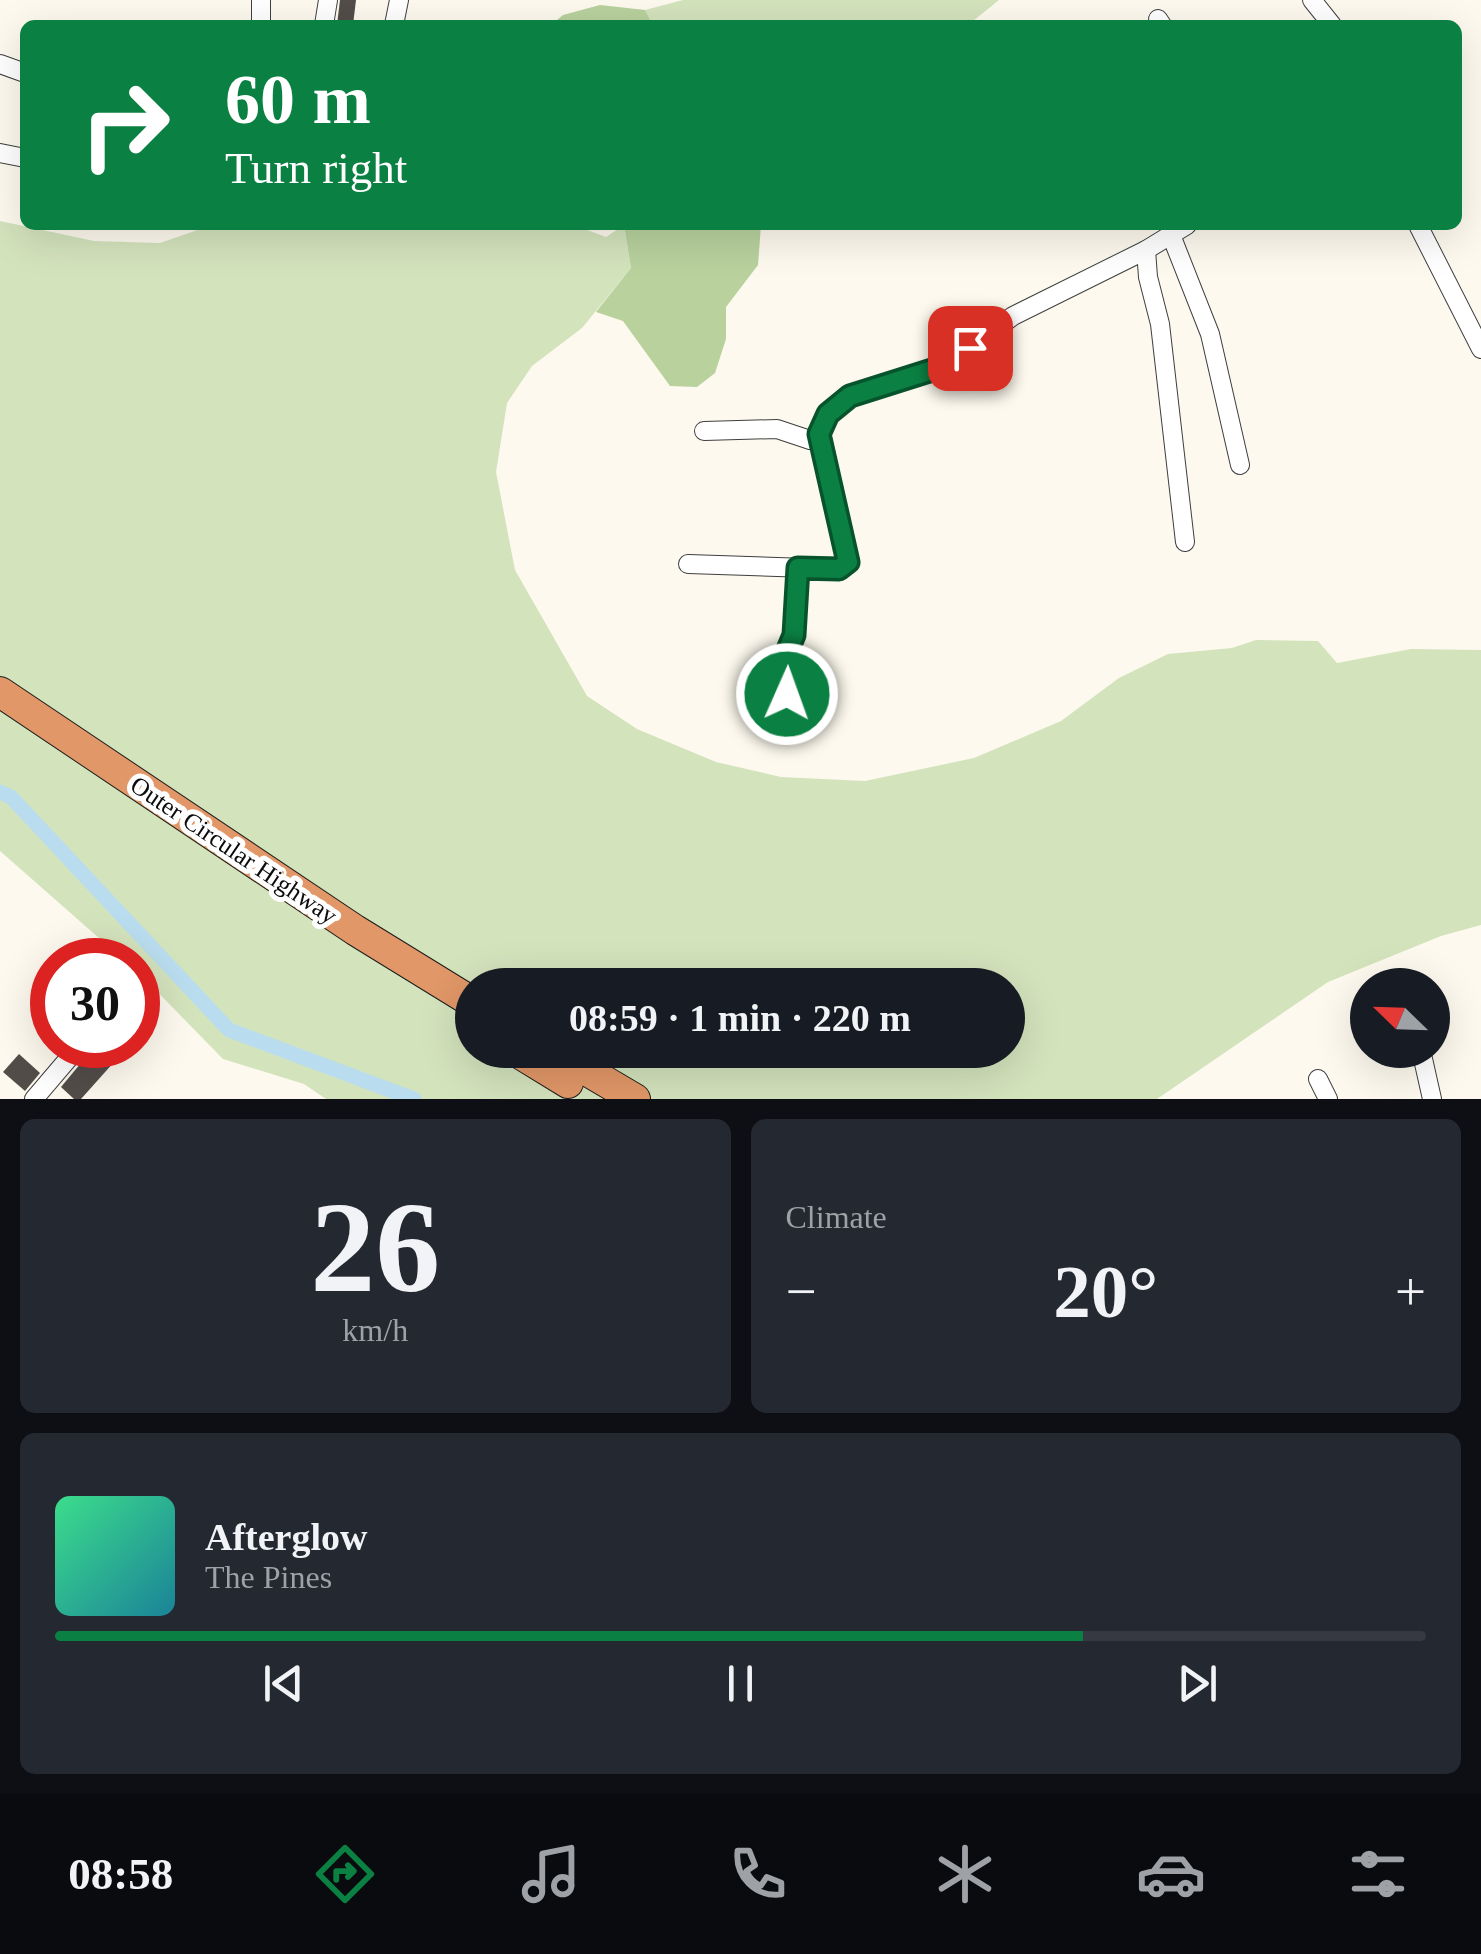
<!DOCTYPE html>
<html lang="en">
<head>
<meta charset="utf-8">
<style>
	:root { --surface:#171b24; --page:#242831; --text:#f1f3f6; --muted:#9ea1a6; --line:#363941; --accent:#0b8043 }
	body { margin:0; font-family:"Times New Roman",serif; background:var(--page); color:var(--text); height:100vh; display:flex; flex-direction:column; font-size:38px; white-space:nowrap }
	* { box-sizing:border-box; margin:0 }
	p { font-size:32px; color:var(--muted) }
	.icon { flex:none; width:55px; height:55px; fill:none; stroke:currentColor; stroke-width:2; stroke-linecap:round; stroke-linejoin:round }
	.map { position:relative; height:1099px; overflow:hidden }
	.side { display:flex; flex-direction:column; gap:20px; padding:20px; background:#0d0f14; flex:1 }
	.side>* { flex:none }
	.hud { position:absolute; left:20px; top:20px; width:1442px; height:210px; border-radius:15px; box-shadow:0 10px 40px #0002; background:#0b8043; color:#fff; overflow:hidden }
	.needle { width:65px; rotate:293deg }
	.fabs { position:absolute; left:1350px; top:968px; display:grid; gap:20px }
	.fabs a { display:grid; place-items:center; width:100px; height:100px; border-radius:50%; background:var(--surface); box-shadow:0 10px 40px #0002; font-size:50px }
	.speed { position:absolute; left:30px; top:938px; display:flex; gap:20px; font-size:50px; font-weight:700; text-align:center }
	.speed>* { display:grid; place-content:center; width:130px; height:130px; border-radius:50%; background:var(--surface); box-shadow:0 10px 40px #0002; line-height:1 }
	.speed .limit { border:15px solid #d22; background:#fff; color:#111 }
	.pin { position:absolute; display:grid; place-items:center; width:85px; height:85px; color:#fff; margin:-42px; border-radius:20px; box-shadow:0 5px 15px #0006 }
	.me { position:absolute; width:110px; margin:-55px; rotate:2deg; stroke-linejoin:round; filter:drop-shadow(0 0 8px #0008) }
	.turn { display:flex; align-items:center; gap:35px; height:210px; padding:0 40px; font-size:45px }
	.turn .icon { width:130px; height:130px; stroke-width:2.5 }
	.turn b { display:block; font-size:70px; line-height:85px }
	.big { font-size:75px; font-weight:700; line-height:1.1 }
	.side .widget { flex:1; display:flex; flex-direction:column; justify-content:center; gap:15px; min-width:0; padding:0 35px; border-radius:15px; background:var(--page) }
	.side .dial { align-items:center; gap:0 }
	.dial b { font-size:130px; line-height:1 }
	.song { display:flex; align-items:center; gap:30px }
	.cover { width:120px; height:120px; border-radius:15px; background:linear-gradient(135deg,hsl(150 70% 55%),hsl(190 70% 35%)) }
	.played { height:10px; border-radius:5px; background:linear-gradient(90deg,var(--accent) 75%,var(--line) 75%) }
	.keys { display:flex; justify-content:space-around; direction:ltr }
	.heat { display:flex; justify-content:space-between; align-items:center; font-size:55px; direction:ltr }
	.side .tiles { flex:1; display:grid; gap:20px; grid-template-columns:1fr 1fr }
	.widget:last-child { grid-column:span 2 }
	.trip { position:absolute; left:455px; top:968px; width:570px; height:100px; border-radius:50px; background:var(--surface); box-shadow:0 10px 40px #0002; font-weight:700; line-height:100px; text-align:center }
	.dock { display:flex; height:160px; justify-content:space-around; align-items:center; background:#090b0e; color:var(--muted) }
	.dock .icon { width:70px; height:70px }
	.dock .current { color:var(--accent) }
	.dock b { font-size:45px; color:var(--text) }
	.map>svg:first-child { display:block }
	.green { fill:#d3e3bc; fill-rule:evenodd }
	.forest { fill:#b8d19d }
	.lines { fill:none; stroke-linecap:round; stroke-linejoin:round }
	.canal { stroke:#b9ddee; stroke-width:15 }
	.building { fill:#534d4a }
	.minor-casing { stroke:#3f3f3f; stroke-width:20 }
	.motorway-casing { stroke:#1d1d1d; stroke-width:32 }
	.minor { stroke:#fff; stroke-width:18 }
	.motorway { stroke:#e19767; stroke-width:30 }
	.route-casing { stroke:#07532c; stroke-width:25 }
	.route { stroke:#0b8043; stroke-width:18 }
	.labels { text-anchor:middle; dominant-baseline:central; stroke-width:10; stroke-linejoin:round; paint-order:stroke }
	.street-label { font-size:25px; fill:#0c0c0c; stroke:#fff }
</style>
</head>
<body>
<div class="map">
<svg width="1481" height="1099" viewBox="0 0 1481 1099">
	<rect width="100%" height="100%" fill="#fdf9ee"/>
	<!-- green -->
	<g class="green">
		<polygon points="683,0 999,0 968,25 653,25 645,10"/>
		<path d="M0,221L94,241L160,243L212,225H574L606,237L624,225L631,268L582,328L532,366L507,403L496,472L515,570L587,696L637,729L716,762L781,777L865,781L974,758L1061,721L1119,678L1168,654L1232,648L1256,640L1318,641L1337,663L1411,649L1481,650V925L1441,936L1328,982L1157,1099H326L304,1084L223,1059L138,972V960H124L0,851ZM472,985H1008V1050H472Z"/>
	</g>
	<!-- forest -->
	<g class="forest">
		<polygon points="600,5 645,10 653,25 551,25 563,15"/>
		<polygon points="624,225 761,225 758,265 726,307 726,339 715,373 697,387 670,386 623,321 596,312 631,268"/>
	</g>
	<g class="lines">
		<!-- canal -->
		<polyline class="canal" points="0,792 11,797 229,1030 414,1099"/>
	</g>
	<!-- building -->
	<g class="building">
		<polygon points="340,0 356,0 353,25 337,25"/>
		<polygon points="96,1045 116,1045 123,1052 81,1099 74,1099 61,1087"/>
		<polygon points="19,1054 40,1073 25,1091 3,1072"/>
	</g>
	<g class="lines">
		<defs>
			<g id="minor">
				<polyline points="261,0 261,25"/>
				<polyline points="1312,0 1332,25"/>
				<polyline points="1158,19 1162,25"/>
				<polyline points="324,25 328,0"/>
				<polyline points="394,25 399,0"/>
				<polyline points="0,64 25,73"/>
				<polyline points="0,153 25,158"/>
				<polyline points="1418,225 1481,349"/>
				<polyline points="1171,235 1210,334 1240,465"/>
				<polyline points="1146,250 1148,277 1160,324 1185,542"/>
				<polyline points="704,431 777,429 810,440 819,434 827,415 850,396 948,365 1013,316 1146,250 1187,225"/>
				<polyline points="688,564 839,569 848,562 819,434"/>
				<polyline points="796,712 777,676 794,635 798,568"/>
				<polyline points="1421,1050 1432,1099"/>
				<polyline points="1318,1079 1328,1099"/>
				<polyline points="34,1099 80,1045"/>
			</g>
			<g id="motorway">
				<polyline points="0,692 355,930 472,1002"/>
				<polyline points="514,1050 568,1083"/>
				<polyline points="552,1050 635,1099"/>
			</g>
		</defs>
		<!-- minor casing -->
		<use href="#minor" class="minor-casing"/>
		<!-- motorway casing -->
		<use href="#motorway" class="motorway-casing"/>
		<!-- minor -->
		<use href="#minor" class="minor"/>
		<!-- motorway -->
		<use href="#motorway" class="motorway"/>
	</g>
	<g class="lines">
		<defs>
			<polyline id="route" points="787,694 777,676 794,635 798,568 839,569 848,562 819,434 828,414 850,396 948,365 970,348"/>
		</defs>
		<!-- route casing -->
		<use href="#route" class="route-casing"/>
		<!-- route -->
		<use href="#route" class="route"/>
	</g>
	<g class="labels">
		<!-- street labels -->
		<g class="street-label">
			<text transform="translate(234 850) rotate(34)">Outer Circular Highway</text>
		</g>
	</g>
</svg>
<div class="fabs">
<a><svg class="needle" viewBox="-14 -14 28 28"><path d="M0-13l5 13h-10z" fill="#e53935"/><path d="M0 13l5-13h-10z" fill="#9ea1a6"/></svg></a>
</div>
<div class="speed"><div class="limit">30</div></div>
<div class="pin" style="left:970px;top:348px;background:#d93025"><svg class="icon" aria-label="arrive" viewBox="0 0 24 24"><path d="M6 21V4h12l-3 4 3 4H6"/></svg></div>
<svg class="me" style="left:787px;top:694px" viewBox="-20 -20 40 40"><circle r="17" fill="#0b8043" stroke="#fff" stroke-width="3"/><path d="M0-11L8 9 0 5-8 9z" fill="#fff"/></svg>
<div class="trip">08:59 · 1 min · 220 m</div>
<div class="hud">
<div class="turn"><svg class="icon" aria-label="right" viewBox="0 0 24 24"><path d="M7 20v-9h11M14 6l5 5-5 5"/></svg><div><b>60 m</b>Turn right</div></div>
</div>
</div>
<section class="side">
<div class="tiles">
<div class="widget dial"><b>26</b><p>km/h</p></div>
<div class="widget"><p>Climate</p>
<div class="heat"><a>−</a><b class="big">20°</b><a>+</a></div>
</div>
<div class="widget">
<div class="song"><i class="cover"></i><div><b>Afterglow</b><p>The Pines</p></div></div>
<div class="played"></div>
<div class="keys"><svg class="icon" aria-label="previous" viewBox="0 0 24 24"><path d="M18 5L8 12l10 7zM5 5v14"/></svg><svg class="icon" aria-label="pause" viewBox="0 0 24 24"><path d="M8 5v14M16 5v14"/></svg><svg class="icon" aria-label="next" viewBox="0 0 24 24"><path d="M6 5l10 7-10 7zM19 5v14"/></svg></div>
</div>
</div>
</section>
<nav class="dock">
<b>08:58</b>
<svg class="icon current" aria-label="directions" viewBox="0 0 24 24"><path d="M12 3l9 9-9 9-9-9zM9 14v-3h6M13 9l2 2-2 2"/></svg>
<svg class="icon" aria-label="music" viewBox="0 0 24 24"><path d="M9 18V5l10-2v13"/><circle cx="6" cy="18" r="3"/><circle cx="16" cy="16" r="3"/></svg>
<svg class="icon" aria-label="phone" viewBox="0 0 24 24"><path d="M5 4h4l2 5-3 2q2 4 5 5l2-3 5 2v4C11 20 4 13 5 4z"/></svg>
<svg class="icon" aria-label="climate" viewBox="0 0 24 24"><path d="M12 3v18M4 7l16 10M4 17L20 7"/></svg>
<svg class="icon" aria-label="car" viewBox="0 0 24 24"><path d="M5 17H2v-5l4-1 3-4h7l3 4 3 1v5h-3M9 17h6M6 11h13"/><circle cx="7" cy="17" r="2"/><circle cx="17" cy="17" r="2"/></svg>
<svg class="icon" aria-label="filters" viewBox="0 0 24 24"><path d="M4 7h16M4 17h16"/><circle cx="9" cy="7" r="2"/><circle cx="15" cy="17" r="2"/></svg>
</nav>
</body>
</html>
